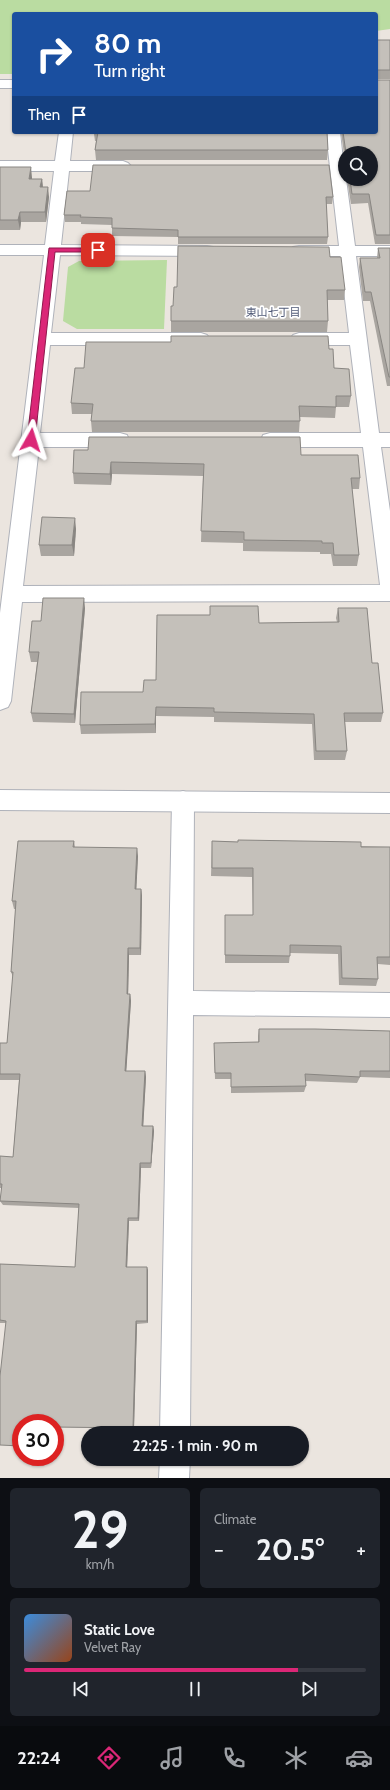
<!DOCTYPE html>
<html lang="en">
<head>
<meta charset="utf-8">
<style>
	:root { --surface:#171b24; --page:#20242c; --text:#f1f3f6; --muted:#9ea1a6; --line:#363941; --accent:#db2777 }
	body { margin:0; font-family:Cabin,"Noto Sans JP",sans-serif; background:var(--page); color:var(--text); height:100vh; display:flex; flex-direction:column; font-size:15px; white-space:nowrap }
	* { box-sizing:border-box; margin:0 }
	p { font-size:13px; color:var(--muted) }
	.icon { flex:none; width:22px; height:22px; fill:none; stroke:currentColor; stroke-width:2; stroke-linecap:round; stroke-linejoin:round }
	.map { position:relative; height:1478px; overflow:hidden }
	.drawer { display:flex; flex-direction:column; gap:10px; padding:10px; background:#0d0f14; flex:1 }
	.drawer>* { flex:none }
	.top-card { position:absolute; left:12px; top:12px; width:366px; height:122px; border-radius:4px; box-shadow:0 1px 3px #0004; background:#1a4fa0; color:#fff; overflow:hidden }
	.buttons { position:absolute; left:338px; top:146px; display:grid; gap:8px }
	.buttons a { display:grid; place-items:center; width:40px; height:40px; border-radius:50%; background:var(--surface); box-shadow:0 1px 3px #0004; font-size:20px }
	.speed { position:absolute; left:12px; top:1414px; display:flex; gap:8px; font-size:20px; font-weight:700; text-align:center }
	.speed>* { display:grid; place-content:center; width:52px; height:52px; border-radius:50%; background:var(--surface); box-shadow:0 1px 3px #0004; line-height:1 }
	.speed .limit { border:6px solid #d22; background:#fff; color:#111 }
	.pin { position:absolute; display:grid; place-items:center; width:34px; height:34px; color:#fff; margin:-17px; border-radius:8px; box-shadow:0 2px 6px #0006 }
	.me { position:absolute; width:44px; margin:-22px; rotate:6deg; stroke-linejoin:round; filter:drop-shadow(0 0 3px #0008) }
	.turn { display:flex; align-items:center; gap:14px; height:84px; padding:0 16px; font-size:18px }
	.turn .icon { width:52px; height:52px; stroke-width:2.5 }
	.turn b { display:block; font-size:28px; line-height:34px }
	.then { display:flex; align-items:center; height:38px; padding:0 16px; background:#0003; gap:8px; font-size:15px }
	.big { font-size:30px; font-weight:800; line-height:1.1 }
	.drawer .widget { flex:1; display:flex; flex-direction:column; justify-content:center; gap:6px; min-width:0; padding:0 14px; border-radius:6px; background:var(--page) }
	.drawer .dial { align-items:center; gap:0 }
	.dial b { font-size:52px; line-height:1 }
	.song { display:flex; align-items:center; gap:12px }
	.cover { width:48px; height:48px; border-radius:6px; background:linear-gradient(135deg,hsl(210 70% 55%),hsl(20 70% 35%)) }
	.played { height:4px; border-radius:2px; background:linear-gradient(90deg,var(--accent) 80%,var(--line) 80%) }
	.keys { display:flex; justify-content:space-around; direction:ltr }
	.heat { display:flex; justify-content:space-between; align-items:center; font-size:22px; direction:ltr }
	.drawer .tiles { flex:1; display:grid; gap:10px; grid-template-columns:1fr 1fr }
	.widget:last-child { grid-column:span 2 }
	.trip { position:absolute; left:81px; top:1426px; width:228px; height:40px; border-radius:20px; background:var(--surface); box-shadow:0 1px 3px #0004; font-weight:800; line-height:40px; text-align:center }
	.tab-bar { display:flex; height:64px; justify-content:space-around; align-items:center; background:#090b0e; color:var(--muted) }
	.tab-bar .icon { width:28px; height:28px }
	.tab-bar .selected { color:var(--accent) }
	.tab-bar b { font-size:18px; color:var(--text) }
	.map>svg:first-child { display:block }
	.green { fill:#badca1 }
	.lines { fill:none; stroke-linecap:round; stroke-linejoin:round }
	.minor-casing { stroke:#afb2ba; stroke-width:2 }
	.tertiary-casing { stroke:#afb2ba; stroke-width:2 }
	.minor { fill:#fff; fill-rule:evenodd }
	.tertiary { fill:#fff; fill-rule:evenodd }
	.wall { fill:#a9a5a0 }
	.shaded-wall { fill:#898682 }
	.building { fill:#c4c0ba; stroke:#898682 }
	.route { fill:#db2777; stroke:#8e194d }
	.labels { text-anchor:middle; dominant-baseline:central; stroke-width:3.5; stroke-linejoin:round; paint-order:stroke }
	.far-neighbourhood-label { font-size:11px; fill:#505a77; stroke:#fff }
</style>
</head>
<body>
<div class="map">
<svg width="390" height="1478" viewBox="0 0 390 1478">
	<rect width="100%" height="100%" fill="#ebe5df"/>
	<!-- green -->
	<g class="green">
		<polygon points="0,0 390,0 390,29 376,31 376,14 14,14 14,74 0,74"/>
		<polygon points="167,260 164,329 77,329 63,321 68,267 79,261"/>
	</g>
	<g class="lines">
		<defs>
			<g id="minor">
				<rect x="0" y="80" width="14" height="8"/>
				<polygon points="59,132 73,132 70,161 123,161 128,163 131,166 128,169 123,171 69,171 61,245 207,246 213,247 215,251 213,255 207,256 60,255 51,333 201,333 207,335 210,339 207,343 201,345 50,345 40,433 120,433 127,435 129,440 127,445 120,447 39,447 23,586 380,585 363,447 270,447 263,445 261,440 263,435 270,433 361,433 350,345 299,345 293,343 290,339 293,335 299,333 349,333 340,256 299,256 293,255 291,251 293,247 299,246 339,246 326,132 340,132 345,179 346,179 355,246 390,246 390,256 356,256 379,433 390,433 390,447 381,447 390,511 390,601 22,602 11,701 8,707 0,710 0,613 44,255 0,255 0,245 45,245 54,171 0,171 0,161 55,161"/>
				<polygon points="183,791 191,794 194,801 193,991 390,993 390,1017 193,1015 190,1433 160,1433 172,801 175,794"/>
				<polygon points="160,1459 190,1459 189,1478 159,1478"/>
			</g>
			<polygon id="tertiary" points="0,790 390,793 390,813 0,810"/>
		</defs>
		<!-- minor casing -->
		<use href="#minor" class="minor-casing"/>
		<!-- tertiary casing -->
		<use href="#tertiary" class="tertiary-casing"/>
		<!-- minor -->
		<use href="#minor" class="minor"/>
		<!-- tertiary -->
		<use href="#tertiary" class="tertiary"/>
	</g>
	<!-- wall -->
	<g class="wall">
		<polygon points="376,40 390,40 390,79 376,79 376,80 390,80 390,244 375,244 368,203 351,204 347,179 371,179 371,153 345,153 345,161 341,132 376,132"/>
		<polygon points="92,132 327,132 328,150 327,160 96,160 95,150 96,141 95,141 94,134 92,134"/>
		<polygon points="0,167 32,178 32,179 42,179 43,187 49,197 46,222 21,222 20,230 0,230"/>
		<polygon points="67,191 333,197 332,204 326,204 328,237 327,244 178,244 178,237 112,236 112,225 81,224 81,222 65,222 64,215"/>
		<polygon points="378,248 390,248 390,386 387,386 370,301 363,301 359,267 360,258 377,258"/>
		<polygon points="330,257 345,290 344,300 327,300 328,321 327,332 171,332 171,321 177,287"/>
		<polygon points="329,349 334,368 351,396 349,407 336,407 335,418 300,417 299,432 92,432 91,421 92,414 72,414 71,403 84,368"/>
		<polygon points="74,450 301,455 360,478 359,489 352,489 359,555 357,566 333,566 331,554 320,554 320,552 243,551 243,543 201,542 203,476 112,474 111,485 74,484 73,473"/>
		<polygon points="76,529 74,556 41,556 39,545"/>
		<polygon points="85,608 75,723 33,722 31,713 37,662 31,662 29,652 41,621"/>
		<polygon points="338,608 372,663 383,713 381,722 345,722 347,751 345,760 314,760 312,724 214,722 214,717 156,716 156,733 81,734 80,725 143,692 156,680 259,623 337,622 336,618"/>
		<polygon points="74,841 75,847 138,856 136,889 141,889 142,896 141,955 129,955 128,994 130,994 131,1001 126,1071 145,1071 146,1077 143,1126 153,1126 154,1131 151,1168 141,1168 139,1221 129,1221 127,1267 148,1270 148,1323 137,1324 134,1428 55,1427 55,1423 6,1323 0,1323 0,1264 75,1267 79,1208 3,1205 0,1201 2,1188 0,1188 0,1156 13,1157 19,1080 0,1080 0,1043 7,1043 13,977 11,972 16,909 14,909 12,901"/>
		<polygon points="212,841 390,847 390,965 378,964 378,979 376,986 339,985 338,954 290,953 289,963 225,963 225,915 253,915 252,877 211,876"/>
		<polygon points="259,1029 390,1031 390,1078 360,1077 357,1083 305,1081 306,1086 304,1092 231,1093 231,1079 215,1079 214,1043 258,1043 258,1036"/>
	</g>
	<!-- shaded-wall -->
	<g class="shaded-wall">
		<polygon points="31,167 32,178 30,189 29,179"/>
		<polygon points="42,179 43,189 40,187"/>
		<polygon points="48,187 49,197 46,222 45,212"/>
		<polygon points="20,212 21,222 20,230 18,220"/>
		<polygon points="111,462 112,474 111,485 110,474"/>
		<polygon points="75,518 76,529 74,556 72,545"/>
		<polygon points="84,598 85,608 75,723 74,714"/>
		<polygon points="156,707 156,733 155,724"/>
		<polygon points="137,848 138,856 136,897 135,889"/>
		<polygon points="141,889 142,896 141,955 140,948"/>
		<polygon points="128,948 129,955 128,1000 127,994"/>
		<polygon points="130,994 131,1001 126,1076 125,1071"/>
		<polygon points="145,1071 146,1077 143,1131 142,1126"/>
		<polygon points="153,1126 154,1131 151,1168 151,1163"/>
		<polygon points="140,1163 141,1168 139,1221 138,1218"/>
		<polygon points="128,1218 129,1221 127,1270 126,1267"/>
		<polygon points="147,1267 148,1270 148,1323 147,1321"/>
		<polygon points="136,1321 137,1324 134,1428 133,1428"/>
	</g>
	<!-- building -->
	<g class="building">
		<polygon points="376,40 390,40 390,70 376,70 376,80 390,80 390,235 376,235 369,194 352,194 350,179 371,179 371,153 346,153 343,132 376,132"/>
		<polygon points="98,132 327,132 328,150 95,150"/>
		<polygon points="93,165 329,165 333,197 326,197 328,237 178,237 178,230 112,228 112,218 80,217 81,215 64,215 67,191 90,191"/>
		<polygon points="0,167 31,167 29,179 42,179 40,187 48,187 45,212 20,212 18,220 0,220"/>
		<polygon points="178,246 329,247 330,257 341,257 345,290 327,290 328,321 171,321 171,306 173,306 174,287 177,287"/>
		<polygon points="378,248 390,248 390,377 389,377 371,292 365,292 360,258 380,258"/>
		<polygon points="171,336 328,336 329,349 333,349 334,368 349,369 351,396 336,396 336,407 299,406 300,421 91,421 93,404 71,403 75,368 84,368 86,342 171,342"/>
		<polygon points="89,437 300,437 301,455 358,455 360,478 351,478 359,555 334,555 333,543 322,543 322,541 244,540 244,532 201,531 204,464 111,462 110,474 73,473 74,450 88,450"/>
		<polygon points="42,517 75,518 72,545 39,545"/>
		<polygon points="43,598 84,598 74,714 31,713 39,652 29,652 32,621 41,621"/>
		<polygon points="210,606 258,606 259,623 339,622 338,608 367,608 372,663 378,663 383,713 344,713 347,751 316,751 314,714 214,712 214,708 156,707 155,724 80,725 81,692 143,692 144,680 156,680 157,615 210,615"/>
		<polygon points="238,840 361,842 361,847 390,847 390,957 377,957 378,979 342,978 341,946 290,945 290,956 225,955 225,915 253,915 253,868 212,868 212,841 238,842"/>
		<polygon points="18,841 74,841 73,847 137,848 135,889 141,889 140,948 128,948 127,994 130,994 125,1071 145,1071 142,1126 153,1126 151,1163 140,1163 138,1218 128,1218 126,1267 147,1267 147,1321 136,1321 133,1428 55,1427 55,1423 21,1423 21,1446 0,1445 0,1376 6,1321 0,1320 0,1264 75,1267 79,1204 0,1201 2,1184 0,1184 0,1156 13,1157 20,1074 0,1074 0,1043 7,1043 13,972 11,972 16,901 12,901"/>
		<polygon points="259,1029 315,1029 390,1031 390,1071 360,1071 360,1077 305,1074 306,1086 231,1087 231,1073 215,1073 214,1043 259,1042"/>
	</g>
	<!-- route -->
	<polygon class="route" points="49,248 98,248 102,250 98,252 55,252 35,440 31,442 27,440"/>
	<g class="labels">
		<!-- far-neighbourhood labels -->
		<g class="far-neighbourhood-label">
			<text x="273" y="312">東山七丁目</text>
		</g>
	</g>
</svg>
<div class="buttons">
<a><svg class="icon" aria-label="search" viewBox="0 0 24 24"><circle cx="10" cy="10" r="6"/><path d="M15 15l6 6"/></svg></a>
</div>
<div class="speed"><div class="limit">30</div></div>
<div class="pin" style="left:98px;top:250px;background:#d93025"><svg class="icon" aria-label="arrive" viewBox="0 0 24 24"><path d="M6 21V4h12l-3 4 3 4H6"/></svg></div>
<svg class="me" style="left:31px;top:440px" viewBox="-20 -20 40 40"><path d="M0-17L14 15 0 8-14 15z" fill="#db2777" stroke="#fff" stroke-width="4"/></svg>
<div class="trip">22:25 · 1 min · 90 m</div>
<div class="top-card">
<div class="turn"><svg class="icon" aria-label="right" viewBox="0 0 24 24"><path d="M7 20v-9h11M14 6l5 5-5 5"/></svg><div><b>80 m</b>Turn right</div></div>
<div class="then">Then<svg class="icon" aria-label="arrive" viewBox="0 0 24 24"><path d="M6 21V4h12l-3 4 3 4H6"/></svg></div>
</div>
</div>
<section class="drawer">
<div class="tiles">
<div class="widget dial"><b>29</b><p>km/h</p></div>
<div class="widget"><p>Climate</p>
<div class="heat"><a>−</a><b class="big">20.5°</b><a>+</a></div>
</div>
<div class="widget">
<div class="song"><i class="cover"></i><div><b>Static Love</b><p>Velvet Ray</p></div></div>
<div class="played"></div>
<div class="keys"><svg class="icon" aria-label="previous" viewBox="0 0 24 24"><path d="M18 5L8 12l10 7zM5 5v14"/></svg><svg class="icon" aria-label="pause" viewBox="0 0 24 24"><path d="M8 5v14M16 5v14"/></svg><svg class="icon" aria-label="next" viewBox="0 0 24 24"><path d="M6 5l10 7-10 7zM19 5v14"/></svg></div>
</div>
</div>
</section>
<nav class="tab-bar">
<b>22:24</b>
<svg class="icon selected" aria-label="directions" viewBox="0 0 24 24"><path d="M12 3l9 9-9 9-9-9zM9 14v-3h6M13 9l2 2-2 2"/></svg>
<svg class="icon" aria-label="music" viewBox="0 0 24 24"><path d="M9 18V5l10-2v13"/><circle cx="6" cy="18" r="3"/><circle cx="16" cy="16" r="3"/></svg>
<svg class="icon" aria-label="phone" viewBox="0 0 24 24"><path d="M5 4h4l2 5-3 2q2 4 5 5l2-3 5 2v4C11 20 4 13 5 4z"/></svg>
<svg class="icon" aria-label="climate" viewBox="0 0 24 24"><path d="M12 3v18M4 7l16 10M4 17L20 7"/></svg>
<svg class="icon" aria-label="car" viewBox="0 0 24 24"><path d="M5 17H2v-5l4-1 3-4h7l3 4 3 1v5h-3M9 17h6M6 11h13"/><circle cx="7" cy="17" r="2"/><circle cx="17" cy="17" r="2"/></svg>
</nav>
</body>
</html>
